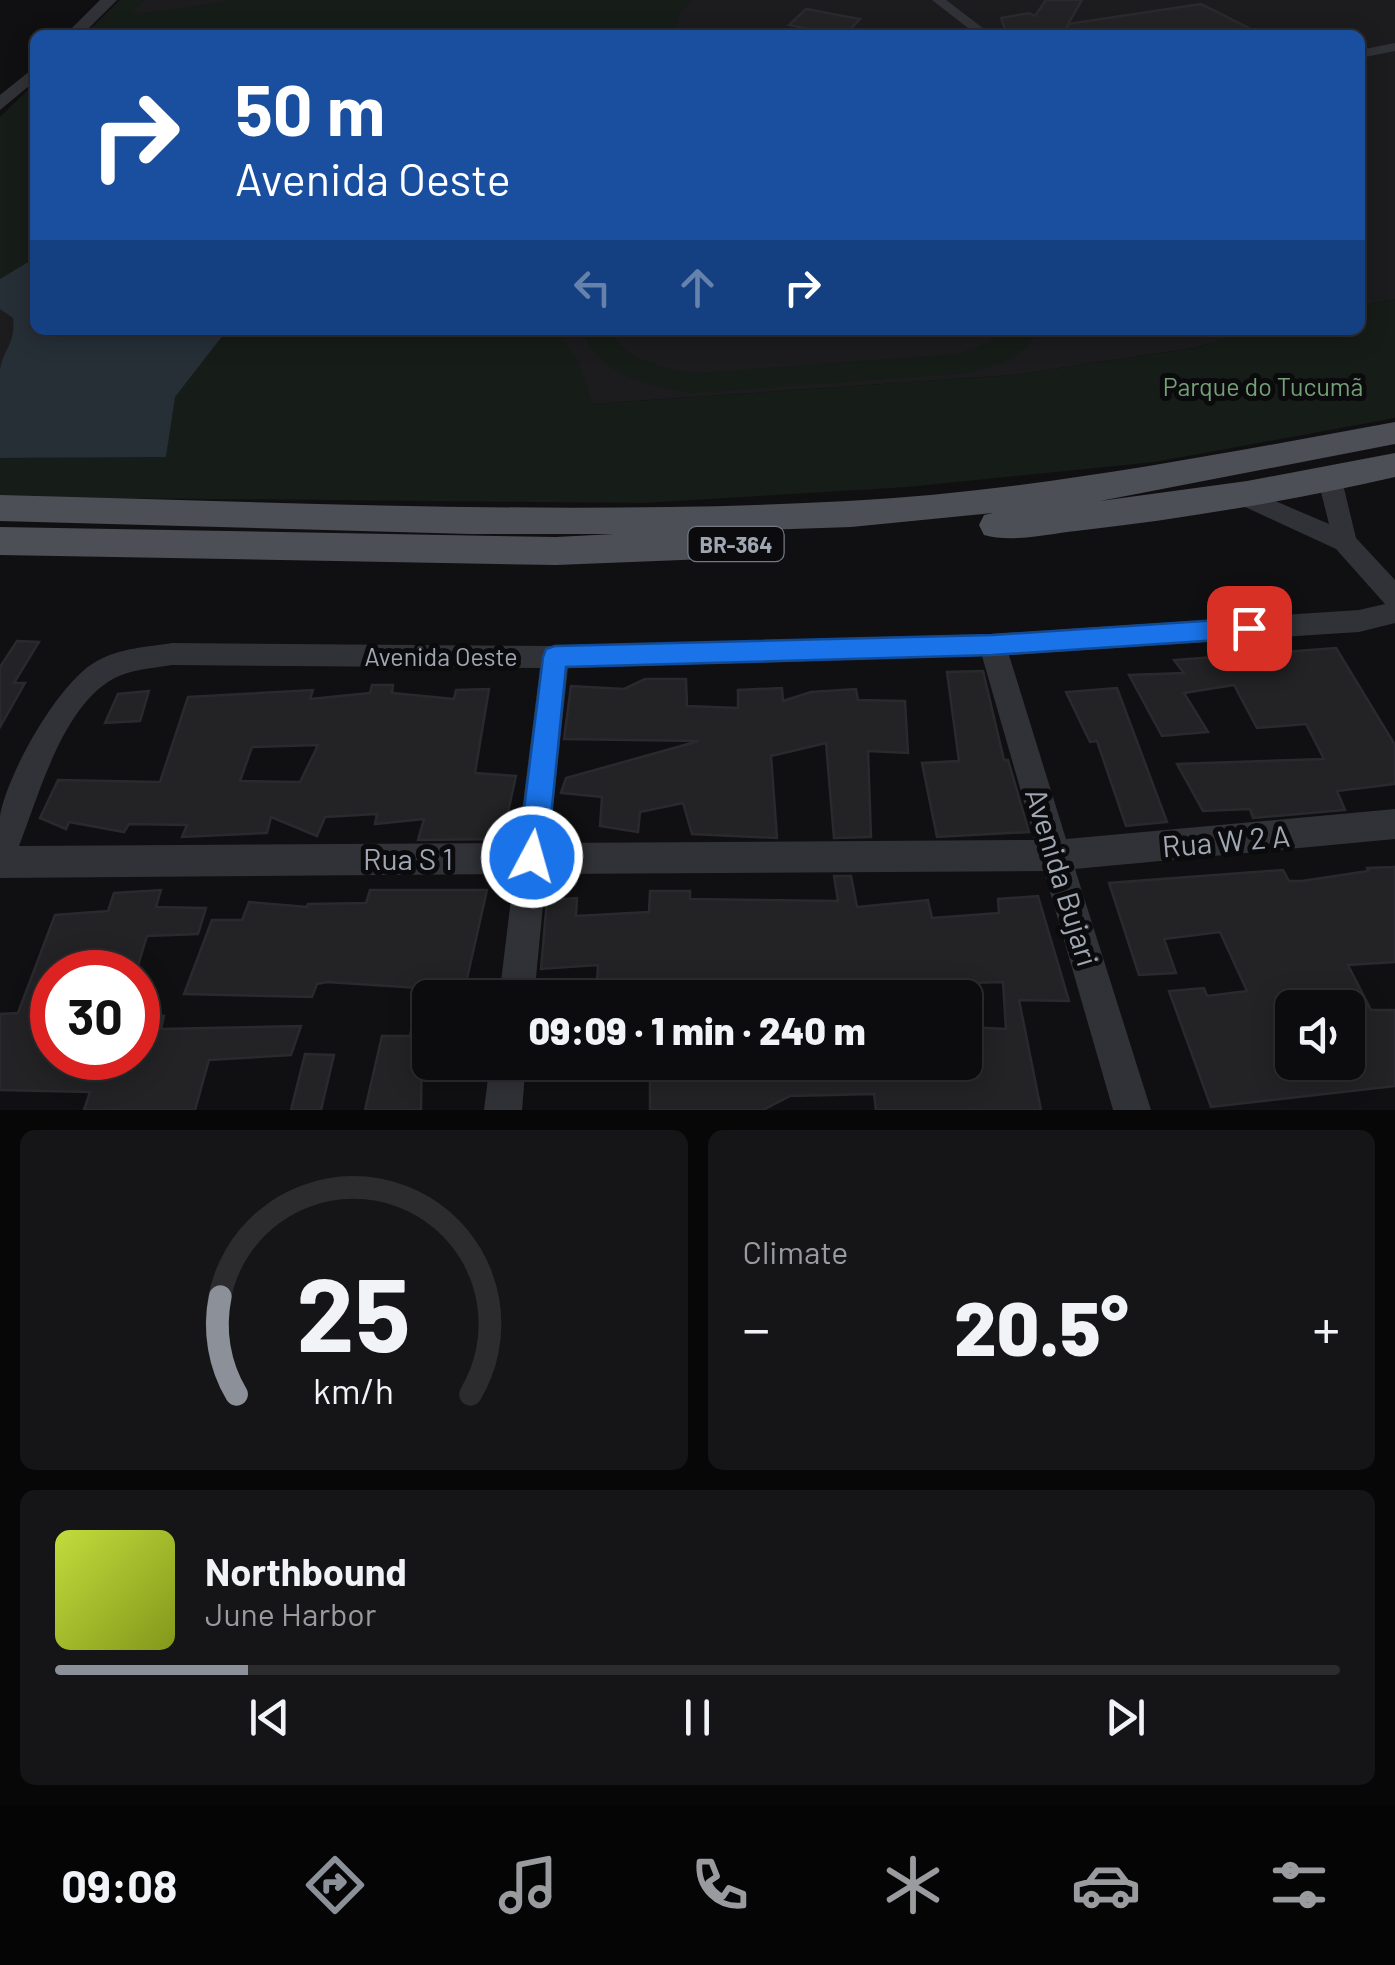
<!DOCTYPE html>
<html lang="en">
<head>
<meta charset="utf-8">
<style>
	:root { --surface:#0c0c0e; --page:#151517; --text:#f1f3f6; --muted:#9a9b9e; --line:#2c2c2e; --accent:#8c9099 }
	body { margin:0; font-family:Barlow,sans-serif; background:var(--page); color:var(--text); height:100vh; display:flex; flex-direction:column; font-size:38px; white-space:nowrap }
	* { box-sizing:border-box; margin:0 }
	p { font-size:32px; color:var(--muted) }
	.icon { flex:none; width:55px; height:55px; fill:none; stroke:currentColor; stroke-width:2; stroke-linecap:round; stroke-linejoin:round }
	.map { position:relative; height:1110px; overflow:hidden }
	.panel { display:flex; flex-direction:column; gap:20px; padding:20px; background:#070708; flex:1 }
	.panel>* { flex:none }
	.banner { position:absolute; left:30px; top:30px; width:1335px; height:305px; border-radius:15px; box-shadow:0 5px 25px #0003,0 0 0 2px var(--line); background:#1a4fa0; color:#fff; overflow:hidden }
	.tools { position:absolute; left:1275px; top:990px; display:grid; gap:20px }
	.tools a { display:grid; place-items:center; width:90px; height:90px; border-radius:15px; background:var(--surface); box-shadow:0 5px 25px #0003,0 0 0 2px var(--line); font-size:50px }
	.speed { position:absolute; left:30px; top:950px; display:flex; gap:20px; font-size:50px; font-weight:700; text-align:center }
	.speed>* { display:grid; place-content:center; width:130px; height:130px; border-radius:50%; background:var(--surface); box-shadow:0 5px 25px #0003,0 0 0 2px var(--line); line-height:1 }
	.speed .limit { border:15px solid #d22; background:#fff; color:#111 }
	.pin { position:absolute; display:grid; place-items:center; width:85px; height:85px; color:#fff; margin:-42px; border-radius:20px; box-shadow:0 5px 15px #0006 }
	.me { position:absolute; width:110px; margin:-55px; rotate:6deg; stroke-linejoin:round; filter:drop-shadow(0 0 8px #0008) }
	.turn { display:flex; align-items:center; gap:35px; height:210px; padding:0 40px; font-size:45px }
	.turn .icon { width:130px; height:130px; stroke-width:2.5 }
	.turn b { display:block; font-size:70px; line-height:85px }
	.lanes { display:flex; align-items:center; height:95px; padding:0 40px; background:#0003; justify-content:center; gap:50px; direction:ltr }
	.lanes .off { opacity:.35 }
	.big { font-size:75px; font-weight:800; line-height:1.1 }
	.panel .tile { flex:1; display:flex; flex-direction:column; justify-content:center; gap:15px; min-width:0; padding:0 35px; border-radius:15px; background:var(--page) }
	.panel .dial { align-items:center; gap:0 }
	.dial svg { height:260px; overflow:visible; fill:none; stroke:var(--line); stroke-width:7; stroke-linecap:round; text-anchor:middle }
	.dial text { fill:var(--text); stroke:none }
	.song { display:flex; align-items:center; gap:30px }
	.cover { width:120px; height:120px; border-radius:15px; background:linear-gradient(135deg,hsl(70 70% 55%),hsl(70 70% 35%)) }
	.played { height:10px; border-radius:5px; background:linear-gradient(90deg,var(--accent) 15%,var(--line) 15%) }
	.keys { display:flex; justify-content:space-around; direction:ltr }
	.heat { display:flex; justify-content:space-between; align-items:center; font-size:55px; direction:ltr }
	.panel .tiles { flex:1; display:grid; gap:20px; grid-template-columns:1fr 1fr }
	.tile:last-child { grid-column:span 2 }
	.trip { position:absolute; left:412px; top:980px; width:570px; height:100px; border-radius:15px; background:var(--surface); box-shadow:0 5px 25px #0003,0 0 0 2px var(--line); font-weight:800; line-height:100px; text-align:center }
	.tab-bar { display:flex; height:160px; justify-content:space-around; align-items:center; background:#050506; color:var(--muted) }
	.tab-bar .icon { width:70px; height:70px }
	.tab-bar .active { color:var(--accent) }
	.tab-bar b { font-size:45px; color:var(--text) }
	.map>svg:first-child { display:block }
	.built { fill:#1c1c1f }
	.green { fill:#161c17 }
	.water { fill:#262f36 }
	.building { fill:#232326; stroke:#2a2a2e; stroke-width:2.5; fill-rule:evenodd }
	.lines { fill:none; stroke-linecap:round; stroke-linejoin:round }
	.minor { fill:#313237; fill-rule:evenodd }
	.tertiary { fill:#313237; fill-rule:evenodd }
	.primary { fill:#4d4f56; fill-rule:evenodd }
	.route { fill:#1a73e8; stroke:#114b97; stroke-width:2.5 }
	.labels { text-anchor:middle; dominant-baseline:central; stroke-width:10; stroke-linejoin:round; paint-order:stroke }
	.shield { fill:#0b0b0d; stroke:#737882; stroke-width:2.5 }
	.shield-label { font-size:22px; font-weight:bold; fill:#a0a7b4 }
	.park-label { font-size:25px; fill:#75a077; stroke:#0b0b0d }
	.street-label { font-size:25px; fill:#a0a7b4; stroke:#0b0b0d }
	.near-street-label { font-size:30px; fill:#a0a7b4; stroke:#0b0b0d }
</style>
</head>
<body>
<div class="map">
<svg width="1395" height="1110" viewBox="0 0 1395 1110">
	<rect width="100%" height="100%" fill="#101012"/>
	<!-- built -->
	<g class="built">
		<polygon points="144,0 1395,0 1395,299 1360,306 1360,35 109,35"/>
		<polygon points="35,108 35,330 1255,330 1194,348 1013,375 592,404 0,458 0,143"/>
	</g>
	<!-- green -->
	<g class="green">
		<polygon points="120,0 144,0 131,15 235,0 694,0 679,13 674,35 84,35"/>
		<polygon points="35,83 35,258 0,279 0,117"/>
		<polygon points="1395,299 1395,418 1155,462 908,487 643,503 0,497 0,458 166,456 175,397 227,330 556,330 577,359 593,404 1013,375 1194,348 1255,330 1360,330 1360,306"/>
		<path d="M581,330H611C624,361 663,367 693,373L957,354C993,343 999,330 1038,330C1026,357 997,364 971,373L690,393C646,385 599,375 581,330Z"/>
	</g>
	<!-- water -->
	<path class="water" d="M35,258V330H227L175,397L166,457L0,458C0,430 0,397 0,370C3,350 16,343 13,318L0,309V279Z"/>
	<!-- building -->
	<g class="building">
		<polygon points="1046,0 1082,0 1068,24 1201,4 1263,35 1069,35 1068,25 1063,33 1066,35 1007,35 1001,18 1029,13 1035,16"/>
		<polygon points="806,9 860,19 845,35 815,35 819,31 789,25"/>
		<polygon points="17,641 39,642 14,683 25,683 0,727 0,667"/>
		<polygon points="1336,648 1395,745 1395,784 1337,791 1345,810 1253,818 1250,809 1203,811 1177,764 1324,759 1306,724 1257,728 1234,685 1184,693 1208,732 1162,736 1129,675 1184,673 1174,660"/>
		<polygon points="983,671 1004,760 1008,760 1029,832 937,837 922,763 959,761 947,672"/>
		<polygon points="645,679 686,679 687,706 738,708 738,690 782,688 783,701 811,692 856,689 858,700 905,701 908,753 868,751 871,837 834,838 826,743 771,756 777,838 692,834 683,803 640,812 638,832 600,826 602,797 561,793 566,778 699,741 564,739 571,686 624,689"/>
		<path d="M372,685H393L392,693L454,699L456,690L489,689L475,773L516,776L502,839L418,840L424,819L375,824L377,814L325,817L317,836L271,817L267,833L182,837L187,825L129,824L124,832L69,822L66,829L40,818L58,780L160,782L188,697L313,690L310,699L370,693ZM318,745L300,782L240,781L252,747Z"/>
		<polygon points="1117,688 1167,822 1126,826 1097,741 1090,742 1066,692"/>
		<polygon points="149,691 140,721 105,723 118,694"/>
		<path d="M1395,867V962L1348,965L1371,1010H1395V1086L1211,1107L1169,991L1204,988L1207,996L1247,991L1220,932L1164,939L1176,973L1139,975L1109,883L1283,870L1289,881H1302L1368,871L1367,868ZM1292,1008H1348V1062H1292Z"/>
		<polygon points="834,876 851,876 857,907 928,900 932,918 999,913 998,899 1038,896 1069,1001 1019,1000 1041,1110 876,1110 874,1094 790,1096 763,1110 650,1110 650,1062 975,1062 968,1027 1006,1029 1003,982 900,985 902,998 854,998 851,979 692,979 692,982 641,984 640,998 596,998 598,965 541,969 547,900 577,898 576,916 649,912 650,891 690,891 690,899 838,901"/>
		<polygon points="161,890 156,907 206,908 198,934 147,936 136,972 52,972 52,1058 138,1058 138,1014 164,1016 161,1029 301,1026 291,1055 209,1060 195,1110 84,1110 90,1092 0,1090 0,1014 18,1013 55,915 108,911 114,893"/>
		<polygon points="370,890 487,890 464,992 430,989 430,1044 422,1045 421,1110 365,1110 382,1036 410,1036 419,988 327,982 317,984 312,997 184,994 212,920 242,920 249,902 307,907 308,904 366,903"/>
		<polygon points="305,1054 334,1055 321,1110 291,1110"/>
	</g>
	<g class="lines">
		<!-- minor -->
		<g class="minor">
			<polygon points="932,0 946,0 992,35 977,35"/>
			<polygon points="1395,43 1395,51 1360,58 1360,50"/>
			<path d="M1330,472L1342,480L1356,538L1395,580V623L1359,632L1009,655L1066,839L1395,809V839L1075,869L1151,1110H1113L1044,871L546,874L534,998H499L514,874L0,878C0,858 0,835 0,816C7,774 59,681 97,661C120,648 147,647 172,643L555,646L992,634L1359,610L1385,604L1336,549L1232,501L1228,495L1240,486L1329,524L1318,480ZM982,656L1035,840L549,843L568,668ZM172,665L540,668L518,843L19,846C39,795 64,700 119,676C135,669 155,668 172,665Z"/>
			<polygon points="490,1062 526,1062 522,1110 484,1110"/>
		</g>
		<!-- tertiary -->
		<g class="tertiary">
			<polygon points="100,0 117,0 82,35 65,35"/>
			<polygon points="35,67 35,81 0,110 0,95"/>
		</g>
		<!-- primary -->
		<path class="primary" d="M1395,422V444L1100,501L1247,481L1395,453V477C1289,501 1183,519 1076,531C1047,534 1012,543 984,535L979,525L984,515L993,513L851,527L762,530L770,533L776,543L770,553L757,557L556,565L0,555V527L556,537L614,534H470L0,521V495C283,502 566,516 848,501C1033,491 1214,455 1395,422Z"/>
	</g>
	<!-- route -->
	<polygon class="route" points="1249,618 1258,621 1261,628 1258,635 1249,638 992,655 566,667 547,857 542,867 532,871 522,867 518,857 543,657 546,649 555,646 992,635"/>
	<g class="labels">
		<!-- shield labels -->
		<rect class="shield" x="688.5" y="527" width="95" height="34" rx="8"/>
		<g class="shield-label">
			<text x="736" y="544">BR-364</text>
		</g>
		<!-- park labels -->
		<g class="park-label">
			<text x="1263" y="386">Parque do Tucumã</text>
		</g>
		<!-- street labels -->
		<g class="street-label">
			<text x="441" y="656">Avenida Oeste</text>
		</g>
		<!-- near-street labels -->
		<g class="near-street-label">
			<text transform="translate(1226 840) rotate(-5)">Rua W 2 A</text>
			<text x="408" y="858">Rua S 1</text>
			<text transform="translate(1063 877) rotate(73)">Avenida Bujari</text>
		</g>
	</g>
</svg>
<div class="tools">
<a><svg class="icon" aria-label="sound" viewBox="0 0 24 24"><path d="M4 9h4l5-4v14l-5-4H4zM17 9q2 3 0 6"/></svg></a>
</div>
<div class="speed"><div class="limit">30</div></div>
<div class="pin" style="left:1249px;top:628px;background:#d93025"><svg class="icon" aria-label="arrive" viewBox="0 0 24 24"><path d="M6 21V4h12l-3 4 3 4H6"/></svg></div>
<svg class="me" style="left:532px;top:857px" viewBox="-20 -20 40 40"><circle r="17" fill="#1a73e8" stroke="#fff" stroke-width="3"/><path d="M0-11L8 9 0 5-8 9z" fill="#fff"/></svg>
<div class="trip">09:09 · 1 min · 240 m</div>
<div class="banner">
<div class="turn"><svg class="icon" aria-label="right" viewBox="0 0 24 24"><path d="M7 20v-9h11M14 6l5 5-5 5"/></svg><div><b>50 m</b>Avenida Oeste</div></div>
<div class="lanes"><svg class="icon off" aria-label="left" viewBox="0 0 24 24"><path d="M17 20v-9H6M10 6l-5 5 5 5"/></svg><svg class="icon off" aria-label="ahead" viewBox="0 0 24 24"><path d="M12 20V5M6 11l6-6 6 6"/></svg><svg class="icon" aria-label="right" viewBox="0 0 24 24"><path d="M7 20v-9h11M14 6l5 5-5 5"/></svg></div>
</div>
</div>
<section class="panel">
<div class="tiles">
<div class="tile dial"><svg viewBox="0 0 100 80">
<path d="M14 69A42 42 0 1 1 86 69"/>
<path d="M14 69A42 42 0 0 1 9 39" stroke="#8c9099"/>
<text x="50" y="56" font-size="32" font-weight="700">25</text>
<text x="50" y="72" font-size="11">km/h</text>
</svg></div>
<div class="tile"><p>Climate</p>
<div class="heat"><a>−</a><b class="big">20.5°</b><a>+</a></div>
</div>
<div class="tile">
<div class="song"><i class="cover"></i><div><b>Northbound</b><p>June Harbor</p></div></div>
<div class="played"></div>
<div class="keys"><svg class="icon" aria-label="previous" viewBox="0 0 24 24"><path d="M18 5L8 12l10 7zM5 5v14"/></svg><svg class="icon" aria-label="pause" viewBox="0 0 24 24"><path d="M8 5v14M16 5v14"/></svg><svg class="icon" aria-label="next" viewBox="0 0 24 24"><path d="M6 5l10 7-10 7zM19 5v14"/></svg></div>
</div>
</div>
</section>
<nav class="tab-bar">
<b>09:08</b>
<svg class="icon active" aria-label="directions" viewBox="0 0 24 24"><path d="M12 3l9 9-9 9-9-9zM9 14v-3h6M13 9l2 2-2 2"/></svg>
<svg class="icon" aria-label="music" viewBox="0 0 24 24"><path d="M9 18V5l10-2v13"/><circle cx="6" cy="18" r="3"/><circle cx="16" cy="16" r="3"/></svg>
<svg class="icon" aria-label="phone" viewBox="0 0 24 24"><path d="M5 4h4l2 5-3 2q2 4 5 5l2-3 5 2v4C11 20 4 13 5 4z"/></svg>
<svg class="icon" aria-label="climate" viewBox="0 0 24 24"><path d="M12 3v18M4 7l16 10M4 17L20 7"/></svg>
<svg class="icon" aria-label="car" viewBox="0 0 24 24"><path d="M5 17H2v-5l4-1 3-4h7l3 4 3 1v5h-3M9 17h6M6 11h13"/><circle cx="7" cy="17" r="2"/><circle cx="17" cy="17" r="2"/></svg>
<svg class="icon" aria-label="filters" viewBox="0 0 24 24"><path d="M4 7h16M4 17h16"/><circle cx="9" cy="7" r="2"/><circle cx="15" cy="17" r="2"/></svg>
</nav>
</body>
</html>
